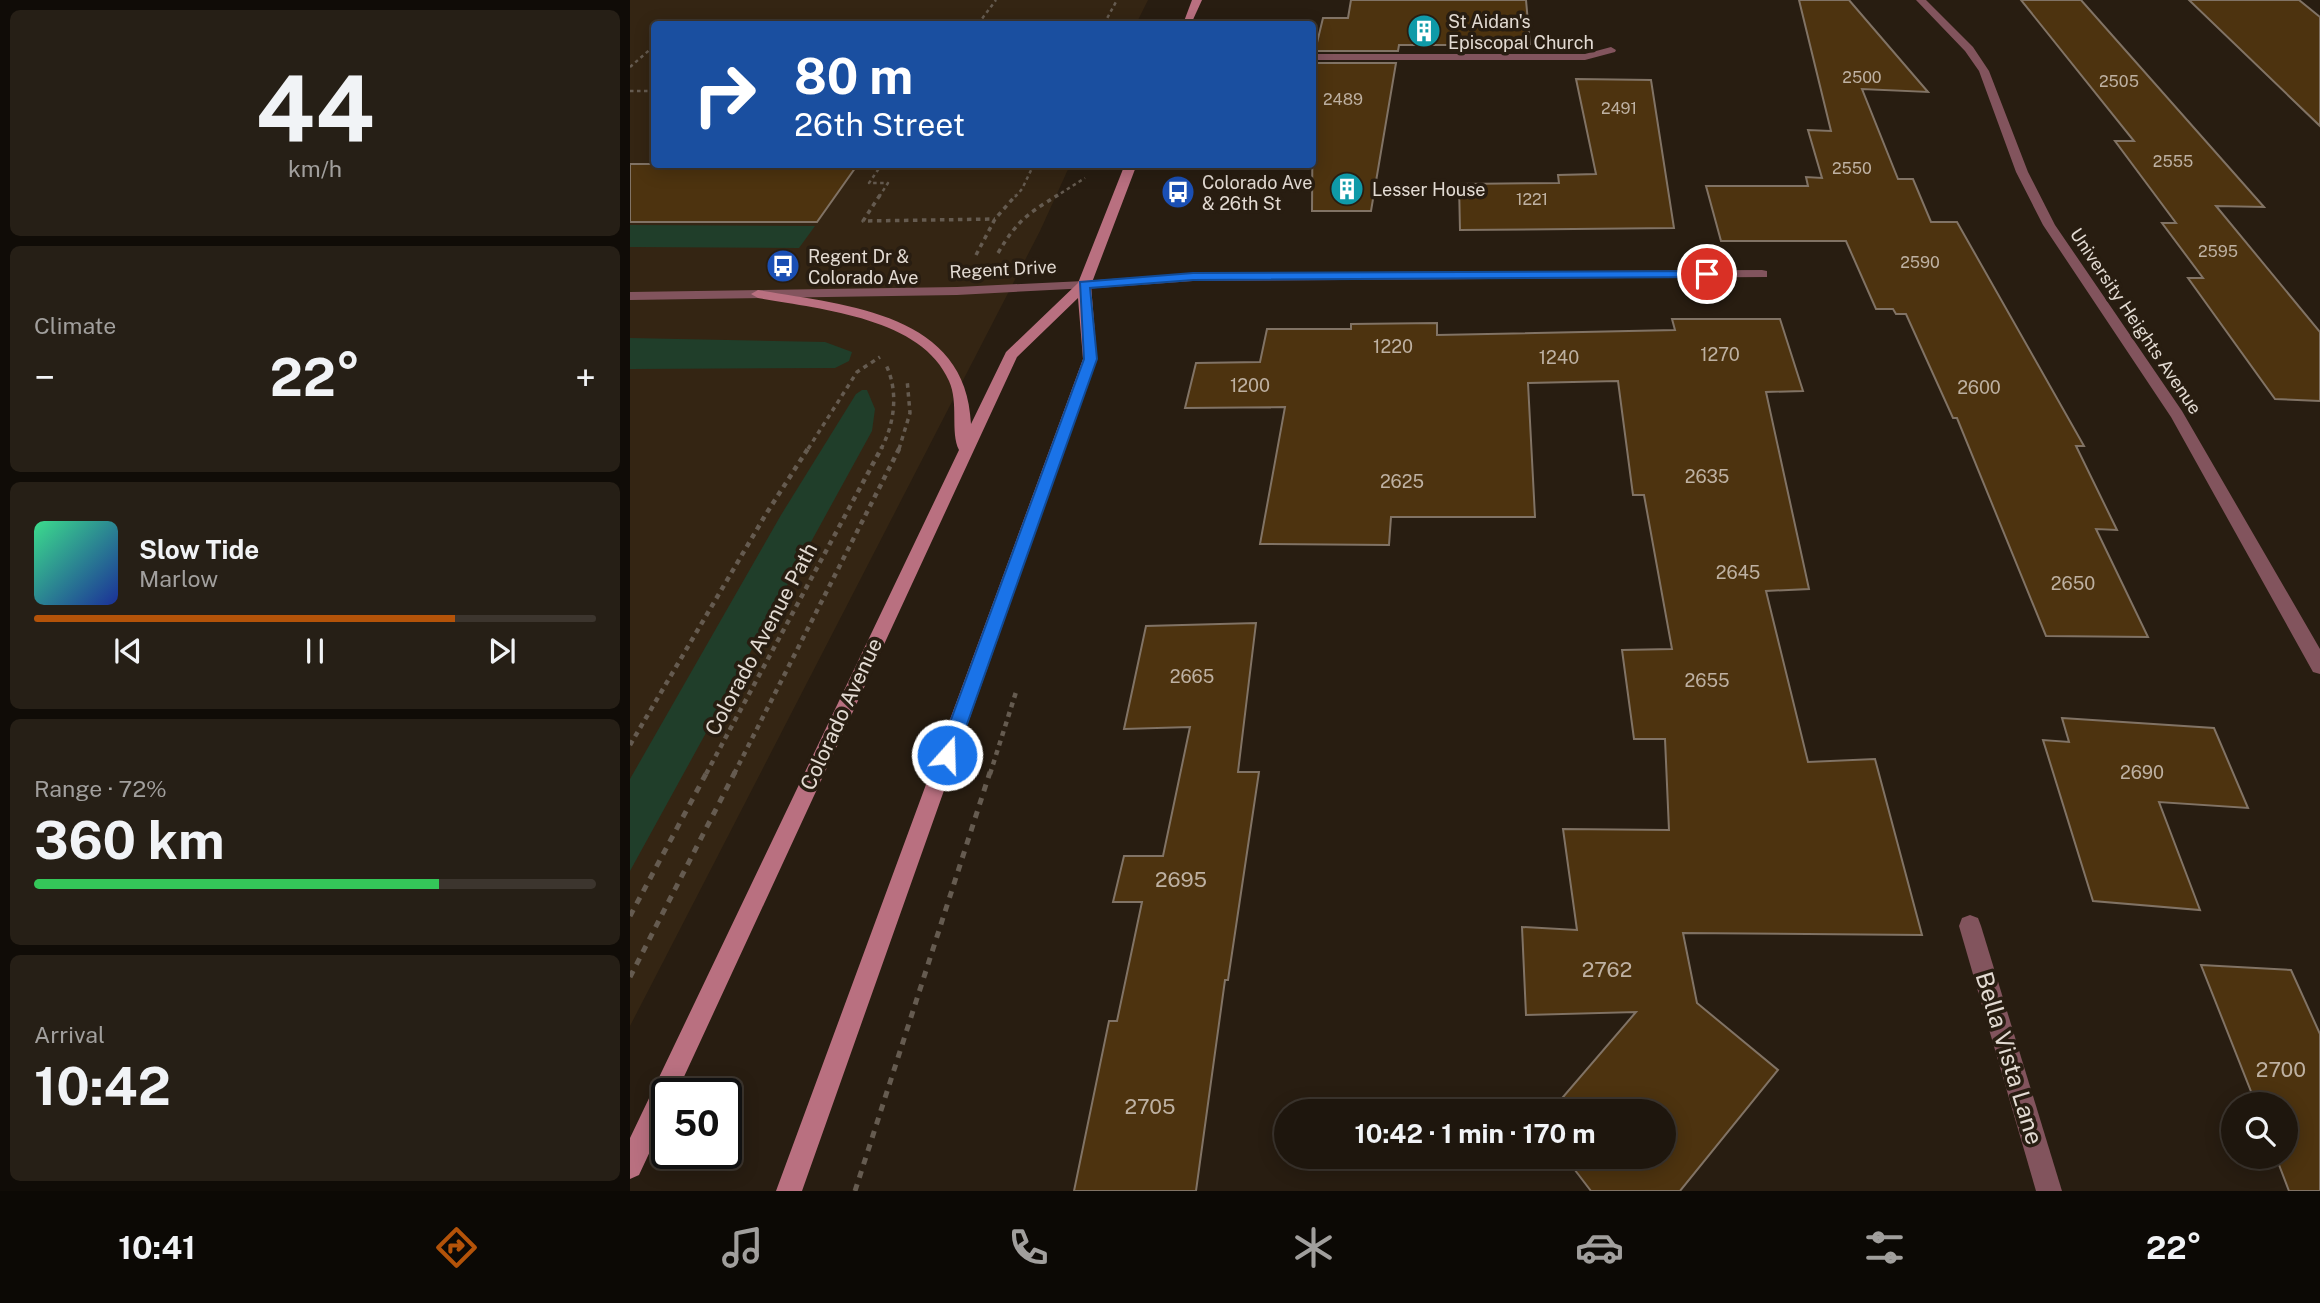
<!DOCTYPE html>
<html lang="en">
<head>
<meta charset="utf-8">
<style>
	:root { --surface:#1e160d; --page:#261f16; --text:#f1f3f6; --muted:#a19f9d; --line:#3c352e; --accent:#b45309 }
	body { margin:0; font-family:"Public Sans",sans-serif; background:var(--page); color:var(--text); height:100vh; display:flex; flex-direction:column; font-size:26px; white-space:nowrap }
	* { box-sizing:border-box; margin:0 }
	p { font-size:23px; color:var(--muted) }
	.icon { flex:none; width:38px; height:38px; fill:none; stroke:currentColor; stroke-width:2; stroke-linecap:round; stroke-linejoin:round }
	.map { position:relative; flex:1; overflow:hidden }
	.details { display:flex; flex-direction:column; gap:10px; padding:10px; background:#100c07; width:630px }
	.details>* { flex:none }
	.banner { position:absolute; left:21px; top:21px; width:665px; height:147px; border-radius:7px; box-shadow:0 4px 18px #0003,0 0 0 2px var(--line); background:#1a4fa0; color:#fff; overflow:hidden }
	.controls { position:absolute; left:1591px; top:1092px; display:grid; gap:14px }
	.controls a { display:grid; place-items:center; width:77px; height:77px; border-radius:50%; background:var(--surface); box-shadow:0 4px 18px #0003,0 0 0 2px var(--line); font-size:35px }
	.speed { position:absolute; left:21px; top:1078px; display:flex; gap:14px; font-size:35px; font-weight:700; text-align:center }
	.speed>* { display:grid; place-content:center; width:91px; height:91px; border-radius:50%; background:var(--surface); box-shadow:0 4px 18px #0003,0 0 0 2px var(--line); line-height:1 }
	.speed .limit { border:4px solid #111; border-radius:10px; background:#fff; color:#111 }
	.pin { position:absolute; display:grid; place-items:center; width:60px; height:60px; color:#fff; margin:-30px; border:4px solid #fff; border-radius:50%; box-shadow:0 2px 7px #0007 }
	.me { position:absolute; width:77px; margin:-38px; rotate:20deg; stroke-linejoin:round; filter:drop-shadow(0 0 5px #0008) }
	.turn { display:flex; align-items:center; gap:24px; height:147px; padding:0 28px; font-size:32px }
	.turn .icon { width:91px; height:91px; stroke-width:2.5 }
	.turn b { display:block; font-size:49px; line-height:60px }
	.big { font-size:52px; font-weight:700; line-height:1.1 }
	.details .card { flex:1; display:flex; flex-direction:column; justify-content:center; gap:10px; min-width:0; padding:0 24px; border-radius:10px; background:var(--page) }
	.details .dial { align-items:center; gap:0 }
	.dial b { font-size:91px; line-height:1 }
	.song { display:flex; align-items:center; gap:21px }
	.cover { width:84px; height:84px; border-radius:10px; background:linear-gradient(135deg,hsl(150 70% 55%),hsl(230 70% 35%)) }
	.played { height:7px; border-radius:4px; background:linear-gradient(90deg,var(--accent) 75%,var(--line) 75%) }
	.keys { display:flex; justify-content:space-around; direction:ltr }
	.heat { display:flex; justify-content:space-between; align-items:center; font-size:38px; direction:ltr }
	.charge { height:10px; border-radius:5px; background:linear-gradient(90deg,#34c759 72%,var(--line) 0) }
	.trip { position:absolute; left:644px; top:1099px; width:402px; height:70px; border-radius:35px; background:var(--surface); box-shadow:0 4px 18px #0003,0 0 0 2px var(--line); font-weight:700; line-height:70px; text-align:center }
	.tab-bar { display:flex; height:112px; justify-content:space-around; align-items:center; background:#0c0905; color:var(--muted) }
	.tab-bar .icon { width:49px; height:49px }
	.tab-bar .selected { color:var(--accent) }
	.tab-bar b { font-size:32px; color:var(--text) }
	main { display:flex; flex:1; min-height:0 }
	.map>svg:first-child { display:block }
	.built { fill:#342513 }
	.green { fill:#203e2a }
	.building { fill:#4d330f; stroke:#817365; stroke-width:2 }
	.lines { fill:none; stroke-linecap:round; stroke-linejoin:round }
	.path-far3 { stroke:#655b50; stroke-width:2.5; stroke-dasharray:3.5 3.5; stroke-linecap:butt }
	.path-far2 { stroke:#655b50; stroke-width:3.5; stroke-dasharray:4.5 4.5; stroke-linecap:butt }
	.path-far1 { stroke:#655b50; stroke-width:4.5; stroke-dasharray:5 5; stroke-linecap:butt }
	.path { stroke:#655b50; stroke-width:5; stroke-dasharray:7 7; stroke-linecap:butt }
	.service { fill:#82545d; fill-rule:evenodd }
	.minor { fill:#82545d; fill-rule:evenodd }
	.tertiary { fill:#82545d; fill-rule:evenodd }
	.secondary { fill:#b97080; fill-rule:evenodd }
	.route { fill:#1a73e8; stroke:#114b97; stroke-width:2 }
	.labels { text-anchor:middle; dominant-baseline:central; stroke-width:7; stroke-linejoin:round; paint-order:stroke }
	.far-number-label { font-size:16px; fill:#beb1a2 }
	.far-poi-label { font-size:18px; fill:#e3dbd3; stroke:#281d11; text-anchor:start }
	.far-street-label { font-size:18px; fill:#e3dbd3; stroke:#281d11 }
	.number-label { font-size:18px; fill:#beb1a2 }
	.street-label { font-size:21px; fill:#e3dbd3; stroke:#281d11 }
	.near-number-label { font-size:21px; fill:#beb1a2 }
	.near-street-label { font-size:24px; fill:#e3dbd3; stroke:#281d11 }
</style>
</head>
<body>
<main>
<section class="details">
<div class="card dial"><b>44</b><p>km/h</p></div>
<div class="card"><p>Climate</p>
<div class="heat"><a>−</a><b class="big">22°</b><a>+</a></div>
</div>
<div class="card">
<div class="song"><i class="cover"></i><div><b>Slow Tide</b><p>Marlow</p></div></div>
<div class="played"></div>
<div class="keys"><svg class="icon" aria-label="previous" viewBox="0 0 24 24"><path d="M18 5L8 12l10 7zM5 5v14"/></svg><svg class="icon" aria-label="pause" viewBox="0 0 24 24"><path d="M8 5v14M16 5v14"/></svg><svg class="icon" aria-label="next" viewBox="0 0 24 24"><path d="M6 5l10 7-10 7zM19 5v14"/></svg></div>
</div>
<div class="card"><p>Range · 72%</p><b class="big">360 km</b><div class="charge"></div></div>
<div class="card"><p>Arrival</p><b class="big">10:42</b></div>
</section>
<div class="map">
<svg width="1690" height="1191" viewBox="0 0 1690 1191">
	<rect width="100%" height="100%" fill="#281d11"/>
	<!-- built -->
	<polygon class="built" points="0,0 518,0 506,24 24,24 24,164 440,165 410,231 0,1026"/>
	<!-- green -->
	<g class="green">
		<polygon points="0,225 185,226 169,248 0,247"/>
		<polygon points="0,338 195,342 222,352 219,361 205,368 0,369"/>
		<polygon points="232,390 237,390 245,409 242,431 0,871 0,779 151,515 226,394"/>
	</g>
	<!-- building -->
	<g class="building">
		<polygon points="721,0 896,0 900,45 769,45 768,51 685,51 693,18 718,18"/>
		<polygon points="1169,0 1219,0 1298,92 1232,89 1268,179 1283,179 1301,222 1327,222 1454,446 1446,446 1487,530 1466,529 1518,637 1416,636 1327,418 1323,418 1276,314 1266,314 1263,309 1246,309 1216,241 1091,241 1076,186 1178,186 1176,177 1192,178 1178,130 1201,131"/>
		<polygon points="1391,0 1451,0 1634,207 1586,206 1690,332 1690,401 1645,399 1558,278 1573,278 1532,223 1546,223 1485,141 1504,141"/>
		<polygon points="1559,0 1669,0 1690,17 1690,126"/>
		<polygon points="683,63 766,63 741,211 682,211"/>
		<polygon points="946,79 1021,80 1044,228 830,230 829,184 929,183 928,175 966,174"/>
		<polygon points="0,164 228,164 187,222 0,222"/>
		<polygon points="1042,319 1150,319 1173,391 1136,392 1179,589 1136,591 1178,762 1245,759 1292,935 1053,933 1067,1003 1148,1070 1050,1191 961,1191 935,1157 1034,1157 1034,1111 921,1111 1006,1012 896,1015 892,927 947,930 933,829 1039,830 1035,739 1004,739 992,650 1042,649 1014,495 1003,495 988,381 898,383 905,517 761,517 759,545 630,544 655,407 555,408 566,363 630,362 637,329 721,329 721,324 807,323 807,335 1045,330"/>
		<polygon points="626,623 608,772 629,772 598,980 595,980 566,1191 444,1191 479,1021 487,1021 512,902 483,902 494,856 533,856 560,727 494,729 516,626"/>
		<polygon points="1432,718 1584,728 1618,808 1529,802 1570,910 1463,901 1413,740 1439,742"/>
		<polygon points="1571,965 1661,970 1690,1034 1690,1191 1659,1191 1646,1157 1656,1157 1656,1104 1626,1104"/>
	</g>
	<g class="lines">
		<!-- path-far3 -->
		<g class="path-far3">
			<polyline points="348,24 366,0"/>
			<polyline points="474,24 487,0"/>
			<polyline points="0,67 24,46"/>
			<polyline points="0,91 24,91"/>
			<polyline points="249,197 258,183 239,183 252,164"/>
			<polyline points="385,197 392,189 404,164"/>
			<polyline points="425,197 455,178"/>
		</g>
		<!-- path-far2 -->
		<g class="path-far2">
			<polyline points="250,195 233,221 365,219"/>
			<path d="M368,253C387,221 397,214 428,195"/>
			<polyline points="346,255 365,219 386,195"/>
			<polyline points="178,449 227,372 250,357"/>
			<path d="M251,449C265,423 269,390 255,363"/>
			<polyline points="269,449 280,413 277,379"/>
		</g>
		<!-- path-far1 -->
		<g class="path-far1">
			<polyline points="0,745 136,514 179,447"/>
			<polyline points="76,774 252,447"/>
			<polyline points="104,774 270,447"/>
			<polyline points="360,774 386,692"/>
		</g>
		<!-- path -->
		<g class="path">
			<polyline points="0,916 77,772"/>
			<polyline points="0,977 105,772"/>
			<polyline points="225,1191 360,772"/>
		</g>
		<!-- service -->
		<g class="service">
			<polygon points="981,47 986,50 985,52 955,60 682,60 682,54 955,54"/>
			<polygon points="1340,915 1348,918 1351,926 1432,1191 1406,1191 1329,926 1332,918"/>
		</g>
		<!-- minor -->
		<g class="minor">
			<polygon points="1286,0 1296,0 1343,47 1359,71 1398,172 1425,225 1552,411 1690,649 1690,674 1683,672 1541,417 1413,225 1386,172 1349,71 1335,51"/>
			<polygon points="1132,270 1137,271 1137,277 563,281 454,289 447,285 454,281 563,273"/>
		</g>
		<!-- tertiary -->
		<polygon class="tertiary" points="454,281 459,282 459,288 327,295 0,300 0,292 327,287"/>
		<!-- secondary -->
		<g class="secondary">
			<polygon points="562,0 572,0 561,24 553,24"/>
			<path d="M495,164H507L461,285L467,359L172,1191H146L453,359L448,298L387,357L46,1094H37V1115L9,1175L0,1179V1138L329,450C320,432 329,403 319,381C292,317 188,309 128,298L121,294L128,290C214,305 337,312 341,424L376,352L448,283Z"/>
		</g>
	</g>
	<!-- route -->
	<polygon class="route" points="1077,271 1083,274 1082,277 563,280 460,288 467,359 326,755 323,761 317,763 310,761 308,755 454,359 450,282 563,273"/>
	<!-- icons -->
	<defs>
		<symbol id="building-disc" viewBox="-11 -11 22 22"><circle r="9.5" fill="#0f9aa8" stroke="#281d11"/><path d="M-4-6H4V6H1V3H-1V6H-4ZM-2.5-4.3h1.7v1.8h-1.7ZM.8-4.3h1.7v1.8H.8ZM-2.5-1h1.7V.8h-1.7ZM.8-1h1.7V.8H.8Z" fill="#fff"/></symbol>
		<symbol id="bus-disc" viewBox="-11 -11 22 22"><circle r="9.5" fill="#1a4fb4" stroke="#281d11"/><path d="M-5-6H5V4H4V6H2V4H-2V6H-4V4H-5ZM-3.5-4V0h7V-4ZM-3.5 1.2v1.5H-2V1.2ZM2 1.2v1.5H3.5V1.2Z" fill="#fff"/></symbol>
	</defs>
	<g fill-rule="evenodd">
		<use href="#building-disc" x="775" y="12" width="38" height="38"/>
		<use href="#building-disc" x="698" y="170" width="38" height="38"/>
		<use href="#bus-disc" x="529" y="173" width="38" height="38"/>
		<use href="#bus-disc" x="134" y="247" width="38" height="38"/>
	</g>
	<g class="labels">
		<!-- far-number labels -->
		<g class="far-number-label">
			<text x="1232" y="77">2500</text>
			<text x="1489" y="81">2505</text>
			<text x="713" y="99">2489</text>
			<text x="989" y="108">2491</text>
			<text x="1543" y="161">2555</text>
			<text x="1222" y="168">2550</text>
			<text x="902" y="199">1221</text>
			<text x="1588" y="251">2595</text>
			<text x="1290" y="262">2590</text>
		</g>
		<!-- far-poi labels -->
		<g class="far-poi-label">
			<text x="818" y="21">St Aidan's<tspan x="818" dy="21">Episcopal Church</tspan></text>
			<text x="572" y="182">Colorado Ave<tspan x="572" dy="21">&amp; 26th St</tspan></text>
			<text x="742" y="189">Lesser House</text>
			<text x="178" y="256">Regent Dr &amp;<tspan x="178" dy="21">Colorado Ave</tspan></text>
		</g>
		<!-- far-street labels -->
		<g class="far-street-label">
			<text transform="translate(373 269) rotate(-3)">Regent Drive</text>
			<text transform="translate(1506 321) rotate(56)">University Heights Avenue</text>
		</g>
		<!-- number labels -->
		<g class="number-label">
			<text x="763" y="346">1220</text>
			<text x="1090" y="354">1270</text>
			<text x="929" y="357">1240</text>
			<text x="620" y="385">1200</text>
			<text x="1349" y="387">2600</text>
			<text x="1077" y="476">2635</text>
			<text x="772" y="481">2625</text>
			<text x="1108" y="572">2645</text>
			<text x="1443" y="583">2650</text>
			<text x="562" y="676">2665</text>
			<text x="1077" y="680">2655</text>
			<text x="1512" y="772">2690</text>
		</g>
		<!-- street labels -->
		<g class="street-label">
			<text transform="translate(131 639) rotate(-62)">Colorado Avenue Path</text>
			<text transform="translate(211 714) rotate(-65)">Colorado Avenue</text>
		</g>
		<!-- near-number labels -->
		<g class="near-number-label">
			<text x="551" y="879">2695</text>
			<text x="977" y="969">2762</text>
			<text x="1651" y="1069">2700</text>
			<text x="520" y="1106">2705</text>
		</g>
		<!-- near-street labels -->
		<g class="near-street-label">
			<text transform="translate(1380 1058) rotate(73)">Bella Vista Lane</text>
		</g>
	</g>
</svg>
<div class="controls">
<a><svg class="icon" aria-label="search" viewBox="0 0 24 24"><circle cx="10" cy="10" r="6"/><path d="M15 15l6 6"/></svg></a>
</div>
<div class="speed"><div class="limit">50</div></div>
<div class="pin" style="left:1077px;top:274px;background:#d93025"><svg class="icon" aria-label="arrive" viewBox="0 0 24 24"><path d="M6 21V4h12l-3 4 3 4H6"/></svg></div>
<svg class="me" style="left:317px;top:755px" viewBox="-20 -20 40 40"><circle r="17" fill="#1a73e8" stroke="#fff" stroke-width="3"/><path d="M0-11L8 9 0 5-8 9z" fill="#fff"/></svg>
<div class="trip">10:42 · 1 min · 170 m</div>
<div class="banner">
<div class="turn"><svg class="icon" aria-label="right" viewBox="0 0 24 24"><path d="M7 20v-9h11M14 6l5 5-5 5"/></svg><div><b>80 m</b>26th Street</div></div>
</div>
</div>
</main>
<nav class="tab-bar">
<b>10:41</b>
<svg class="icon selected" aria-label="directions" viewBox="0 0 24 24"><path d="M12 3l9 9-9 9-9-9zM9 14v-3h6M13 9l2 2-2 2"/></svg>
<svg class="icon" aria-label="music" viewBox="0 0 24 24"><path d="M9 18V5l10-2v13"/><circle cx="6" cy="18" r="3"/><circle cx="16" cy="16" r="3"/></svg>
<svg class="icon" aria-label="phone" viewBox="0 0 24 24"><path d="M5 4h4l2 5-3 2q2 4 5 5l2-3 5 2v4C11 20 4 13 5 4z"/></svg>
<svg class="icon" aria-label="climate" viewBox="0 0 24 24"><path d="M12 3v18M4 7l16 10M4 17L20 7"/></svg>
<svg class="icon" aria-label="car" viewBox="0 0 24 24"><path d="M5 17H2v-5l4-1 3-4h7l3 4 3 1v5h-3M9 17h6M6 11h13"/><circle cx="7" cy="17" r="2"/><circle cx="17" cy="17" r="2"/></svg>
<svg class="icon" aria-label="filters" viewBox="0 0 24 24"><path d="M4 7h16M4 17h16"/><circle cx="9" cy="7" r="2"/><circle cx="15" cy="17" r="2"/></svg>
<b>22°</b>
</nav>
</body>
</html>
